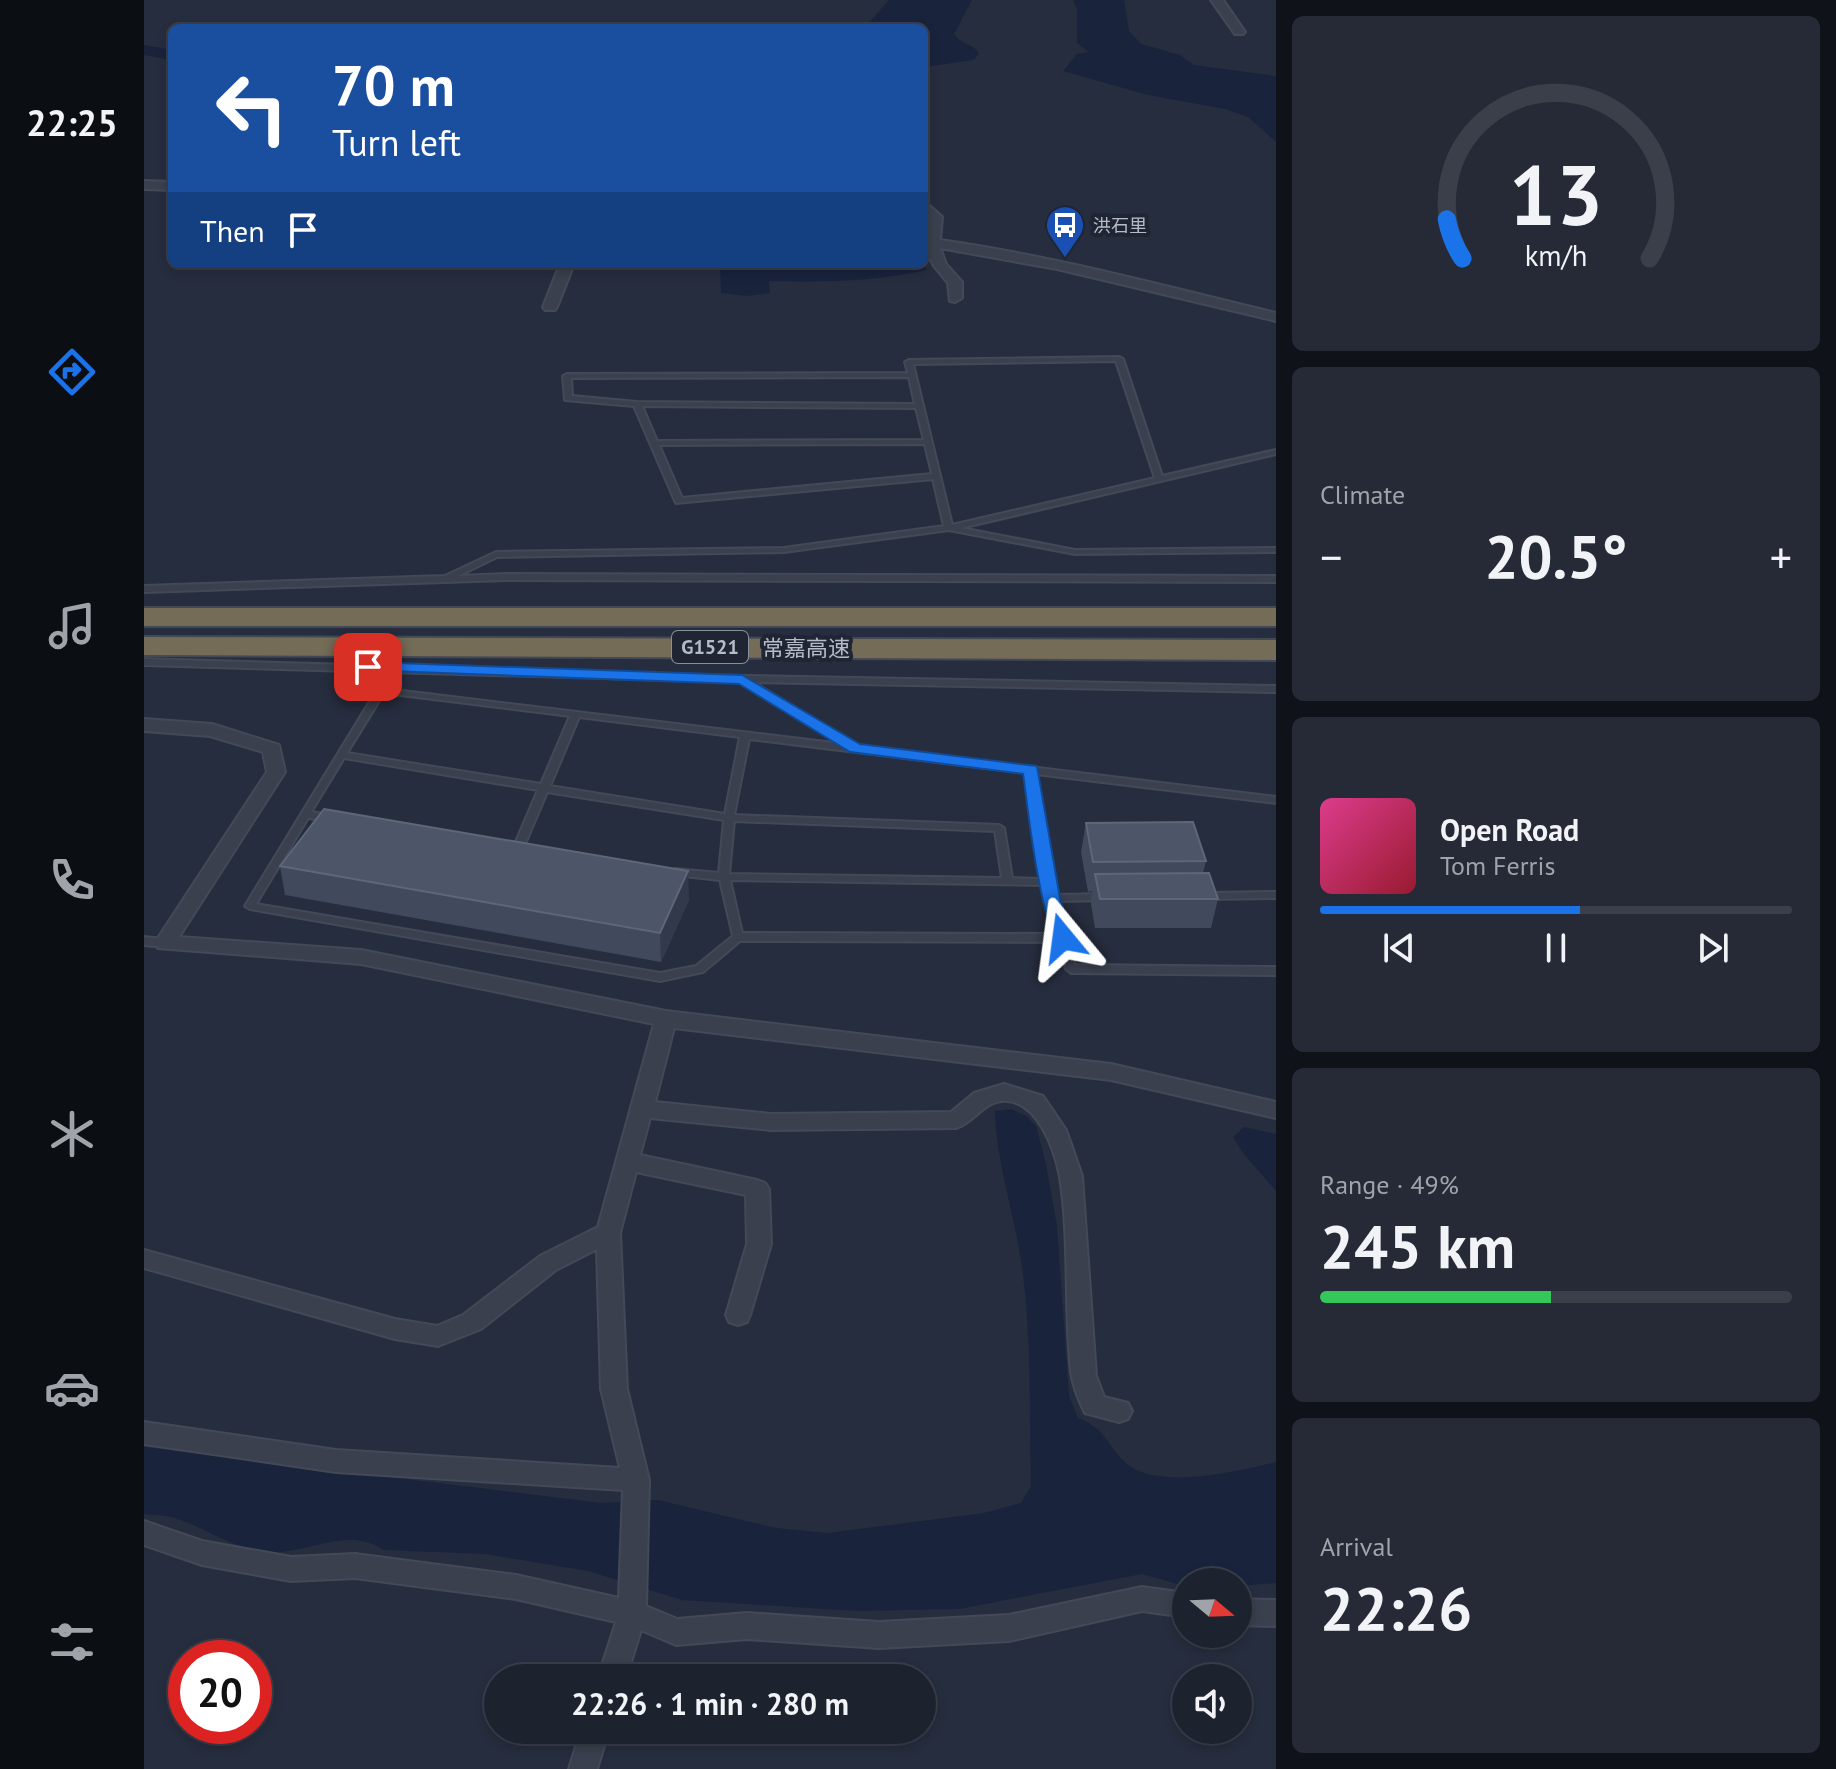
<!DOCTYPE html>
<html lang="en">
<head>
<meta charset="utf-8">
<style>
	:root { --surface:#1c222e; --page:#252a36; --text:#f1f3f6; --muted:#a0a4aa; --line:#3a3f4a; --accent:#1a73e8 }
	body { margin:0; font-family:"PT Sans","Noto Sans SC",sans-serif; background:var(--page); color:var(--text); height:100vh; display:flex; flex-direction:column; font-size:30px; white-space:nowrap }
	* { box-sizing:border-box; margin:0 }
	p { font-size:26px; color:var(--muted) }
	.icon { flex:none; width:44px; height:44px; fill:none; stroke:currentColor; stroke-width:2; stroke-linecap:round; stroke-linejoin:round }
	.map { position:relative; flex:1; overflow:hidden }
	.panel { display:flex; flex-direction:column; gap:16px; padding:16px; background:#0f1319; width:560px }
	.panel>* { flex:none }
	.top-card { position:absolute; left:24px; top:24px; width:760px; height:244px; border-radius:12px; box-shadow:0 4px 12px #0003,0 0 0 2px var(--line); background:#1a4fa0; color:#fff; overflow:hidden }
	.needle { width:52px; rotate:109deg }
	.tools { position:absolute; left:1028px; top:1568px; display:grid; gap:16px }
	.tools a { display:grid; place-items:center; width:80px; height:80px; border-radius:50%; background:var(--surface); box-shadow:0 4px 12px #0003,0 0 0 2px var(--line); font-size:40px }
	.speed { position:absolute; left:24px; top:1640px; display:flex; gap:16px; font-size:40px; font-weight:700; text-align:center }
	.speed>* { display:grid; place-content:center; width:104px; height:104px; border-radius:50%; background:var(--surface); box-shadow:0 4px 12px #0003,0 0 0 2px var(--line); line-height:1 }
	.speed .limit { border:12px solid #d22; background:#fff; color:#111 }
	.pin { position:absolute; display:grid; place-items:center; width:68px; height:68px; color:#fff; margin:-34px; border-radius:16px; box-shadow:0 4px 12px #0006 }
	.me { position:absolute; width:88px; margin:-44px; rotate:344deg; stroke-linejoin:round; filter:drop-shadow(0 0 6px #0008) }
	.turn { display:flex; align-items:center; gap:28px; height:168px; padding:0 32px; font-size:36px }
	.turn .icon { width:104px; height:104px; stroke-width:2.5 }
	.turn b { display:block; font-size:56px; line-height:68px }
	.then { display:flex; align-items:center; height:76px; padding:0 32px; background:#0003; gap:16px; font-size:30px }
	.big { font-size:60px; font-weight:800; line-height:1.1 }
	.panel .tile { flex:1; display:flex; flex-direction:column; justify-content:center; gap:12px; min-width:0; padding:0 28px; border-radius:12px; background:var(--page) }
	.panel .dial { align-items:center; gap:0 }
	.dial svg { height:208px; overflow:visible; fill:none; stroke:var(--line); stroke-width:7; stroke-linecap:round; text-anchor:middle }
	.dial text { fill:var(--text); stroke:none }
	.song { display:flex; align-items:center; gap:24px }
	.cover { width:96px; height:96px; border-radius:12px; background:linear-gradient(135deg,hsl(330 70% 55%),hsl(350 70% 35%)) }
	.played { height:8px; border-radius:4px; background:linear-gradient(90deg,var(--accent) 55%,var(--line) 55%) }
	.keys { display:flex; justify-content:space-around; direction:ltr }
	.heat { display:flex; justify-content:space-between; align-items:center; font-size:44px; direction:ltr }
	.charge { height:12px; border-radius:6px; background:linear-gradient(90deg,#34c759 49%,var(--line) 0) }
	.trip { position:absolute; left:340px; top:1664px; width:452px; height:80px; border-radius:40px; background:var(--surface); box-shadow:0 4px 12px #0003,0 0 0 2px var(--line); font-weight:800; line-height:80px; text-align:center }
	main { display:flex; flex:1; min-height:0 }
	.tabs { display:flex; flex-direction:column; width:144px; justify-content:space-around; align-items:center; background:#0b0e12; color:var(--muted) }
	.tabs .icon { width:56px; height:56px }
	.tabs .selected { color:var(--accent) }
	.tabs b { font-size:36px; color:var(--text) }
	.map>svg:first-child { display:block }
	.water { fill:#19233c }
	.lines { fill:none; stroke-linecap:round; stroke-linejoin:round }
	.canal { fill:#19233c; fill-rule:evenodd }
	.lane-casing { stroke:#434957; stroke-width:4 }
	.street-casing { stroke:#434957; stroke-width:4 }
	.highway-casing { stroke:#424856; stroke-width:4 }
	.lane { fill:#3a404e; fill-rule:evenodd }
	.street { fill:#3a404e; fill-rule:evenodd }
	.highway { fill:#746c57; fill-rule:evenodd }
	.wall { fill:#414a5c }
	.shaded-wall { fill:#31394b }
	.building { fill:#4d5668; stroke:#5e6677; stroke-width:2 }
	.route { fill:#1a73e8; stroke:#114b97; stroke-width:2 }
	.labels { text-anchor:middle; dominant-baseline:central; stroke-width:8; stroke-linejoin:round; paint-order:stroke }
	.far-poi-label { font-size:18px; fill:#b6bbc9; stroke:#1f2533; text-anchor:start }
	.shield { fill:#1f2533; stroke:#898e9c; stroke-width:2 }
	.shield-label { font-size:20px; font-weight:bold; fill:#b6bbc9 }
	.street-label { font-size:22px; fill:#b6bbc9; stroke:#1f2533 }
</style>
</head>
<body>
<main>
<nav class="tabs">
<b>22:25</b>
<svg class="icon selected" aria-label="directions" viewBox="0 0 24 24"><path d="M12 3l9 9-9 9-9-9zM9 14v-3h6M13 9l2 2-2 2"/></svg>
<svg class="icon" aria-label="music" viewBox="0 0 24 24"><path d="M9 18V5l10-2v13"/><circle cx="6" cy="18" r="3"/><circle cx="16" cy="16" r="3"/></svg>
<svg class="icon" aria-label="phone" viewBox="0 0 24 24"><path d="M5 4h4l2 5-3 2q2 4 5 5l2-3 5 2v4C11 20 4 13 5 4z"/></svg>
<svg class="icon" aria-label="climate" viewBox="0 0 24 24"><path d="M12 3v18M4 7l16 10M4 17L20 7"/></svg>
<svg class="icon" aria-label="car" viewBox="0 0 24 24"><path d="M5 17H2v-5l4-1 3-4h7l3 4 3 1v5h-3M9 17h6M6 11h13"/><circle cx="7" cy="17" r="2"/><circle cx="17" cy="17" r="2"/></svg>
<svg class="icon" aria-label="filters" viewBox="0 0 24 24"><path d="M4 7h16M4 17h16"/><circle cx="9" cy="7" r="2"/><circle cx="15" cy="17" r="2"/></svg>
</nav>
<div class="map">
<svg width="1132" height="1769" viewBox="0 0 1132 1769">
	<rect width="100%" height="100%" fill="#262d3e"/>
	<!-- water -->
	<g class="water">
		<path d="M745,0H828L810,34C817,45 828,43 835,53L830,60L780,67V28H720Z"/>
		<polygon points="929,0 980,0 985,31 997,44 1036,55 1050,65 1132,76 1132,142 1104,117 1081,109 1004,95 919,71 933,54 945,52 933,43 933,9"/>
		<path d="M780,263L782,270C730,282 678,282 625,281L626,293L605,296L577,293L576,264Z"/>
		<path d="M867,1109L882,1116L892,1126L902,1164L913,1226L925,1396L934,1418C963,1429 962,1445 982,1463C1014,1491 1094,1471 1132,1462V1583L1094,1586V1582H1042V1585H1037L998,1574L815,1609L713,1611L538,1600L444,1571L341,1554L240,1550C207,1528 171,1549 137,1552C100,1556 65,1529 31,1518C21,1515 10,1515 0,1514V1447L457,1503L514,1500L632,1528L684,1533L840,1513L877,1503L887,1486C885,1413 888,1339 878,1267C871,1215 852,1163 851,1111Z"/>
		<polygon points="1100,1127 1132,1134 1132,1191 1099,1153 1089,1137"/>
	</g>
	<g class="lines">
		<!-- canal -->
		<polygon class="canal" points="0,45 28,50 28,60 0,55"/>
		<defs>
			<g id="lane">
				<path d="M975,357L979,359L1018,476L1132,450V454L817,528L931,550L1132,548V552L931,554L805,530L640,552L353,557L314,576L362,574L1132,576V582L362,580L0,592V586L301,576L352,552L640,548L800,526L789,479L532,503L490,406L421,400L419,376L423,374L764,373L761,362L765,360ZM972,361L1011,478L808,525L769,364ZM765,377L771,404L493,402L428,396L427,378ZM498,406L772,408L780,440L513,441ZM781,444L788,474L538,498L515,445Z"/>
				<path d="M0,659L552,675L1132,686V692L609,682L714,746L1132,797V803L892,774L911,895L961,894L966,897L961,900L913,901L931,965L1132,967V975L927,973L922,969L914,942L596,941L559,972L516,981L106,909L101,906L234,688L698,744L597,682L0,665ZM240,693L426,716L397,784L203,753ZM435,717L596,737L581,814L406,786ZM605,739L883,773L899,879L868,878L860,828L855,825L590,815ZM200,758L394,790L368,851L373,854L378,851L403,792L580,820L575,873L531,869L526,872L531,875L576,880L589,936L552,966L516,973L112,904L164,818L187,821L192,818L187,815L167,812ZM590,821L851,831L858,878L585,874ZM586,880L900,885L912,934L598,933Z"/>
				<polygon points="1132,892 1132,898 1061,899 1056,896 1061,893"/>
				<polygon points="0,937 21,939 26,943 21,947 0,945"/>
			</g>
			<g id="street">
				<polygon points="1067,0 1079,0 1101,32 1099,34 1091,34"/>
				<polygon points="0,181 28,182 28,190 0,189"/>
				<path d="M780,201L798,217L796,240C909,256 1020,286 1132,313V321L913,269L796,248L802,264L818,282V298L811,302L806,301L804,283L790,266L780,246L784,218L780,213Z"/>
				<polygon points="416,264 430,264 413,307 411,310 401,310 399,307"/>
				<path d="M0,719L68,724L135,745L141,772L35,937L217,950L522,1011L967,1064L1132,1102V1118L967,1080L530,1028L511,1102L627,1114L807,1112L830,1093L860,1084L899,1096L922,1130L938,1176L952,1376L960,1397L984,1403L988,1411L984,1419L975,1422L941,1413C935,1401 929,1386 927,1372C920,1308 926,1241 916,1177C911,1150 893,1098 858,1101C840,1102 829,1123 812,1128L627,1130L506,1118L496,1155L613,1180L621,1183L625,1189L627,1244L606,1315L603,1322L594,1325L585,1322L582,1315L603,1244L602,1195L492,1172L476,1233L483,1389L505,1480L502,1606L533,1619L603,1613L735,1622L865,1615L998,1587L1042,1593V1617L998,1611L865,1641L735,1648L603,1639L532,1645L497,1630L482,1678H454L472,1622L372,1599L211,1578L147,1581L58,1565L0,1545V1521L58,1541L147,1557L211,1554L372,1575L475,1598L479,1490L192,1472L0,1444V1422L192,1450L476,1468L457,1389L453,1249L412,1270L337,1329L294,1346L251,1339L0,1268V1250L251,1319L293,1326L319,1315L396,1256L454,1227L510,1024L217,964L14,948L11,943L14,938L123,772L119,752L66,736L0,731Z"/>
				<polygon points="1094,1599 1132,1600 1132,1626 1094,1625"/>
				<polygon points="437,1730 465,1730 453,1769 425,1769"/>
			</g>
			<g id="highway">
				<rect x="0" y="608" width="1132" height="18"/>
				<polygon points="0,637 1132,640 1132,660 0,655"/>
			</g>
		</defs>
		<!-- lane casing -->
		<use href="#lane" class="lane-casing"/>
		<!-- street casing -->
		<use href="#street" class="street-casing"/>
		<!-- highway casing -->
		<use href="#highway" class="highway-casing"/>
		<!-- lane -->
		<use href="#lane" class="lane"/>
		<!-- street -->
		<use href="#street" class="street"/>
		<!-- highway -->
		<use href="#highway" class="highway"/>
	</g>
	<!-- wall -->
	<g class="wall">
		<polygon points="942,823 1062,861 1059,873 1074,899 1067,928 951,928 947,904 948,891 944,892 937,852"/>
		<polygon points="136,866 545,900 517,962 141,895"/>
	</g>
	<!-- shaded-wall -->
	<polygon class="shaded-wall" points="544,871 545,900 517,962 516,933"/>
	<!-- building -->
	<g class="building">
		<polygon points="180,809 544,871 516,933 136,866"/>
		<polygon points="1049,822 1062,861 949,862 942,823"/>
		<polygon points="1065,873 1074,899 956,899 951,874"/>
	</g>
	<!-- route -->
	<path class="route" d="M224,662L598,675L716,744L893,766L916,898L928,938L919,945C897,938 883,801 879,774L706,752L595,684L218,670V663Z"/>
	<!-- icons -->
	<defs>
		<symbol id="bus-pin" viewBox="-11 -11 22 30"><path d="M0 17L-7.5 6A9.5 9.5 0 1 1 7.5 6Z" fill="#1a4fb4" stroke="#1f2533"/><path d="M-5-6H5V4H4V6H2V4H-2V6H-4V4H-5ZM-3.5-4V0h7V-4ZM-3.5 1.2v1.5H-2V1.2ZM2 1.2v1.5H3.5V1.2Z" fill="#fff"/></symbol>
	</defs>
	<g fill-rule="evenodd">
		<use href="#bus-pin" x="899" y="203" width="44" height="60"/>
	</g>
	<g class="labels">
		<!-- far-poi labels -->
		<g class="far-poi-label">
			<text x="949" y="225">洪石里</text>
		</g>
		<!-- shield labels -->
		<rect class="shield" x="528" y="631" width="76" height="32" rx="6"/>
		<g class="shield-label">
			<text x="566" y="647">G1521</text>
		</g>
		<!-- street labels -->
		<g class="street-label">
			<text x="662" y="648">常嘉高速</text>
		</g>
	</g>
</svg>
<div class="tools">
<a><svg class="needle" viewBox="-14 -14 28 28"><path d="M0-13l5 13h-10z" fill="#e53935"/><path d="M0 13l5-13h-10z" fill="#a0a4aa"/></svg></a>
<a><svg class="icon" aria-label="sound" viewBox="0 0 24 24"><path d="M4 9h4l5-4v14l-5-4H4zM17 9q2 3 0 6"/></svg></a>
</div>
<div class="speed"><div class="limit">20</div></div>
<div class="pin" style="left:224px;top:667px;background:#d93025"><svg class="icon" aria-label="arrive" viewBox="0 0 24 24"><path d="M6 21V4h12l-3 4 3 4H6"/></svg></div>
<svg class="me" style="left:919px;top:938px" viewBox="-20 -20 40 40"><path d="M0-17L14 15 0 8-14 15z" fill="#1a73e8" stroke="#fff" stroke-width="4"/></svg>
<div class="trip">22:26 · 1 min · 280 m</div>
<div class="top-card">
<div class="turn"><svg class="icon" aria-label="left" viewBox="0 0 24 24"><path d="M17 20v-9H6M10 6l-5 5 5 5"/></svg><div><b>70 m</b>Turn left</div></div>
<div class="then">Then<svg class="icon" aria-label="arrive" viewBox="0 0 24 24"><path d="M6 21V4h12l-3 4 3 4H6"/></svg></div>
</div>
</div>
<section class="panel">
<div class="tile dial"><svg viewBox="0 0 100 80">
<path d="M14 69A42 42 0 1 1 86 69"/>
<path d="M14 69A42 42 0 0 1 8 54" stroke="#1a73e8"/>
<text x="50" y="56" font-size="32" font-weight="700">13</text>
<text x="50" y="72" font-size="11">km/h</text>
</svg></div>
<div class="tile"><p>Climate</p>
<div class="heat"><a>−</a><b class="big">20.5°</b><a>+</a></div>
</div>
<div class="tile">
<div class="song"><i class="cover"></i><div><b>Open Road</b><p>Tom Ferris</p></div></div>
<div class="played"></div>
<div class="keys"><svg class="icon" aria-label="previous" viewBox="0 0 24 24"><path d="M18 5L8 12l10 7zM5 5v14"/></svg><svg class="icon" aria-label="pause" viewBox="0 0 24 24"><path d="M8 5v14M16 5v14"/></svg><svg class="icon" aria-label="next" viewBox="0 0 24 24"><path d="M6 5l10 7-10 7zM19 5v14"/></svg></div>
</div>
<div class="tile"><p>Range · 49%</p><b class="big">245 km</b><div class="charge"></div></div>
<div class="tile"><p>Arrival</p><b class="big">22:26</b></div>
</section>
</main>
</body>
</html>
